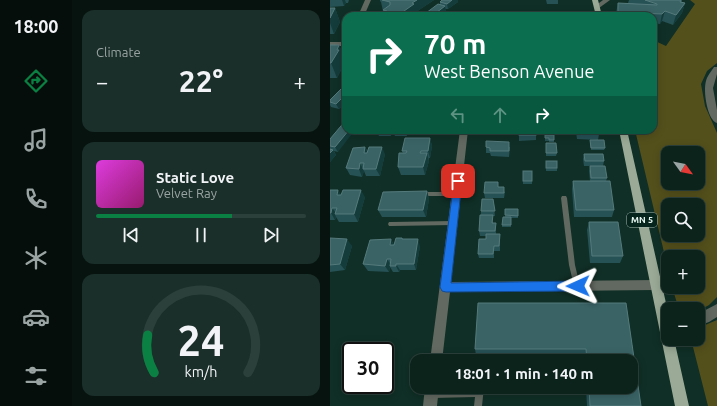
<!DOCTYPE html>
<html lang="en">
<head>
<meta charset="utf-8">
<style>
	:root { --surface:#0c231c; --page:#1a2f29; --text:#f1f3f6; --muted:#9aa4a3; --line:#2c403b; --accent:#0b8043 }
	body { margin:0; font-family:Ubuntu,sans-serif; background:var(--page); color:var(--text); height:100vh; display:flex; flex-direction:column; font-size:15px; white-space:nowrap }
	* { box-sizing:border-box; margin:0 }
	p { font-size:13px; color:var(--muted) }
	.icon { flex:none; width:22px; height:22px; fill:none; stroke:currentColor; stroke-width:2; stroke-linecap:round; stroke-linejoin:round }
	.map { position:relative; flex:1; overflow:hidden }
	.sheet { display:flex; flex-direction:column; gap:10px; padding:10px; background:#07130f; width:258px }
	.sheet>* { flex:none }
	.guide { position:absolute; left:12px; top:12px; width:315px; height:122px; border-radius:12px; box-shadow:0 2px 10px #0003,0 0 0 1px var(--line); background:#0b6e4f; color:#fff; overflow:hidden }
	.needle { width:26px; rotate:123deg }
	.controls { position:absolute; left:331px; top:146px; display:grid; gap:8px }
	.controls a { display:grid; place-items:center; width:44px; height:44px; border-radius:8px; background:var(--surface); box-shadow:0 2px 10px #0003,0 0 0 1px var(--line); font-size:20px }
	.speed { position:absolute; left:12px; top:342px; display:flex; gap:8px; font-size:20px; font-weight:700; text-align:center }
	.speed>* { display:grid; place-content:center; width:52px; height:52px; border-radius:50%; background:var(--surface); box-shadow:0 2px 10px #0003,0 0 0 1px var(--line); line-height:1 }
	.speed .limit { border:2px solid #111; border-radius:6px; background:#fff; color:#111 }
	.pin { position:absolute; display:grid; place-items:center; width:34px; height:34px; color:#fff; margin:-17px; border-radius:8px; box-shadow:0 2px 6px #0006 }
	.me { position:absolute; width:44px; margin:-22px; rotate:269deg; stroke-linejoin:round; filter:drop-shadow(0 0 3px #0008) }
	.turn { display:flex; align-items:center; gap:14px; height:84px; padding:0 16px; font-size:18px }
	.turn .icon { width:52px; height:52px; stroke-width:2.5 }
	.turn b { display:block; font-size:28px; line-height:34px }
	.lanes { display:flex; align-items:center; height:38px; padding:0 16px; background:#0003; justify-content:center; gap:20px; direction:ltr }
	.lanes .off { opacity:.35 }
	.big { font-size:30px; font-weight:700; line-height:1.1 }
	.sheet .tile { flex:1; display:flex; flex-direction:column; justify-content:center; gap:6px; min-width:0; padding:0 14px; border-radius:12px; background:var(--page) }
	.sheet .dial { align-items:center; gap:0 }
	.dial svg { height:104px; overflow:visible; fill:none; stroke:var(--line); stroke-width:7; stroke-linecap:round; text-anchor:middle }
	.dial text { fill:var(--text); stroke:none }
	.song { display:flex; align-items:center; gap:12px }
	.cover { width:48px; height:48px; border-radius:6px; background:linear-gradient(135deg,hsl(300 70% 55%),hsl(320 70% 35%)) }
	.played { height:4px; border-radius:2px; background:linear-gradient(90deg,var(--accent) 65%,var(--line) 65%) }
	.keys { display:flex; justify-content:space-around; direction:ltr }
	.heat { display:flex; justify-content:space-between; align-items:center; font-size:22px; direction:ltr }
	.trip { position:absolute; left:80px; top:354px; width:228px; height:40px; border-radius:12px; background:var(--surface); box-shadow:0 2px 10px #0003,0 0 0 1px var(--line); font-weight:700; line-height:40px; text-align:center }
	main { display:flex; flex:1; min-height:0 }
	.tabs { display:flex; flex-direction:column; width:72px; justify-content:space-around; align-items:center; background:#050e0b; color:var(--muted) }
	.tabs .icon { width:28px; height:28px }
	.tabs .active { color:var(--accent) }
	.tabs b { font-size:18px; color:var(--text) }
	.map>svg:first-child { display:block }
	.green { fill:#54501c; fill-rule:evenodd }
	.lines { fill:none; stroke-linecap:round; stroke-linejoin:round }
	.service { fill:#626960; fill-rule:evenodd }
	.minor { fill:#626960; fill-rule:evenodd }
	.tertiary { fill:#626960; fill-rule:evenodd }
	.primary { fill:#9aaa96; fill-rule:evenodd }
	.wall { fill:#265155 }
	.shaded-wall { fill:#143c3b }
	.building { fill:#3a6366; stroke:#557a7c }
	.route { fill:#1a73e8; stroke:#114b97 }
	.labels { text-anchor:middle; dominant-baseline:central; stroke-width:4; stroke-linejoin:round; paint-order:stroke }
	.shield { fill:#06251d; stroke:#a4b9b2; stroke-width:1 }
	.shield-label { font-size:9px; font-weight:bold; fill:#e7f8f2 }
</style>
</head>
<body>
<main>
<nav class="tabs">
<b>18:00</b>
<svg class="icon active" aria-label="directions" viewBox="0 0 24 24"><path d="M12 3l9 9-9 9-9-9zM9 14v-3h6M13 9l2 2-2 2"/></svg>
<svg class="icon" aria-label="music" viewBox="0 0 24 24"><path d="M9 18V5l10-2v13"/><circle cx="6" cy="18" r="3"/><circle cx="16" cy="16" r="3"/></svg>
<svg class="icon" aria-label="phone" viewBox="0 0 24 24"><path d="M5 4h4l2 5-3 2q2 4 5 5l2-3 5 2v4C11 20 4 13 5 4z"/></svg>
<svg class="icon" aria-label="climate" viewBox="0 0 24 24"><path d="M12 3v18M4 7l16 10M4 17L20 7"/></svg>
<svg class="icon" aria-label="car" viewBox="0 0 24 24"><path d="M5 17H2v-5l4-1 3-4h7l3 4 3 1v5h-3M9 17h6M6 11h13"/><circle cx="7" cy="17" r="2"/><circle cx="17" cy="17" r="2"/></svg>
<svg class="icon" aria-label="filters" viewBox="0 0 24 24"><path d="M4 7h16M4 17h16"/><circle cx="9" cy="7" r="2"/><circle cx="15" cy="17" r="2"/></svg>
</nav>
<section class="sheet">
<div class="tile"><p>Climate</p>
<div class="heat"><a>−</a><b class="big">22°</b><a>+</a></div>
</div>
<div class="tile">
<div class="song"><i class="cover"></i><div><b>Static Love</b><p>Velvet Ray</p></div></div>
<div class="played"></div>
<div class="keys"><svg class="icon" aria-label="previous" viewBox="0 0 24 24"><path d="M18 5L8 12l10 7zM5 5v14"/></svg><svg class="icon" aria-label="pause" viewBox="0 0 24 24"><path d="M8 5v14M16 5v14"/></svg><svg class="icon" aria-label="next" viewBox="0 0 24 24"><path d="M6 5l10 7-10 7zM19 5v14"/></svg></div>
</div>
<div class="tile dial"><svg viewBox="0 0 100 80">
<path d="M14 69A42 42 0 1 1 86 69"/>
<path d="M14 69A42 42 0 0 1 9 40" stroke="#0b8043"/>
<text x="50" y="56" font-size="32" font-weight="700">24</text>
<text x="50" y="72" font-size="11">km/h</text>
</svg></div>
</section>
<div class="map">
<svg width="387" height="406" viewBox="0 0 387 406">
	<rect width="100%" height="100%" fill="#102f26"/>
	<!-- green -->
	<g class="green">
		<path d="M360,0H387V63L377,71L371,84L375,106L387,133V297L379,305L368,311V309L351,308L347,303L342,287H368V257H338V269L305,130H323V40L336,46L365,4ZM338,153H368V183H338ZM338,205H368V235H338Z"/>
		<polygon points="387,320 387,406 378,406 361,339 368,339 368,328"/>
	</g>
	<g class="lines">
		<!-- service -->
		<g class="service">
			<polygon points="89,192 129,192 130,194 129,196 89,196 88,194"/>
			<polygon points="232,196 236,196 237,198 245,265 250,286 249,288 247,289 245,288 244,286 239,265 231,198"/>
			<polygon points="123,221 125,221 126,223 125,225 123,225 61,226 59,226 58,224 59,222 61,222"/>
			<polygon points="146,387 154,387 152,406 144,406 145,397 102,398 99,397 98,394 99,391 102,390 146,389"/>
		</g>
		<!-- minor -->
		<g class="minor">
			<polygon points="35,0 41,0 34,16 28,16"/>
			<rect x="0" y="42" width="16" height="4"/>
			<path d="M384,67H387V74L383,88L387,110V123C377,120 373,90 376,81C377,76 381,72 384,67Z"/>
			<polygon points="130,130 138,130 121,282 326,280 330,281 332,285 330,289 326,290 120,292 112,361 100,361"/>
			<polygon points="387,304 387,317 379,322 368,326 368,314"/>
			<polygon points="95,387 109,387 107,406 93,406"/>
		</g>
		<!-- tertiary -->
		<polygon class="tertiary" points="273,0 280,0 269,8 265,8 265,6"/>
		<!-- primary -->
		<g class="primary">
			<polygon points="262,0 268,0 272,16 266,16"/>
			<polygon points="289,130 297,130 338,312 338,339 344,339 359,406 345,406"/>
		</g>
	</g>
	<!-- wall -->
	<g class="wall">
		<polygon points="0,0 19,0 18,3 16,3 14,6 0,7"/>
		<polygon points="50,0 104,0 86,12 86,14 83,16 54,16 51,2 50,1"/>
		<polygon points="112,0 130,0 128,0 128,2 118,9 115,9 116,11 109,16 92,16 110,4 110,2"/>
		<polygon points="216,0 228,0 228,4 217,4"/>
		<polygon points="299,0 352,0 352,2 355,3 352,13 343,25 332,21 330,24 323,23 323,16 286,16 286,13 288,3 298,3"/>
		<polygon points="0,8 5,8 10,22 4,34 0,34"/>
		<polygon points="0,45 9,45 15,59 13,62 14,64 7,78 0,78"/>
		<polygon points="16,84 16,102 9,109 1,107 0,105 0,100"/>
		<polygon points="16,120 8,152 4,151 6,155 0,162 0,139"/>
		<polygon points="46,130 78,130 77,136 65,136 63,132 62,132 61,136 49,136"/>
		<polygon points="93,130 99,130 98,132 93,132"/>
		<polygon points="186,130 206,130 206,140 189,141 189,135 186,135"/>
		<polygon points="229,130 267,130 269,134 268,140 247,139 246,132 229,132"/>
		<polygon points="215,135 224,140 224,142 219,142 219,141 215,141"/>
		<polygon points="100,138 102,146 100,158 99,158 99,161 95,175 71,175 68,167 73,153 72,151"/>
		<polygon points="260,140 275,148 274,150 261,150 260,143"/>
		<polygon points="216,143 227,153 226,156 216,156"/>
		<polygon points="35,147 38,152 55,154 50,176 36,176 34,171 32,177 20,175 16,168"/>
		<polygon points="156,147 180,147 179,157 161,156 160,153 156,153"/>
		<polygon points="254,154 274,161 273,166 277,178 276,181 284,210 282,217 244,217 242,189 243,181 260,181 259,171 260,166 254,166 253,159"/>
		<polygon points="216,161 227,168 227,171 216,171"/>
		<rect x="193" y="171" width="9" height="13"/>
		<polygon points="168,182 168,187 175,192 174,198 155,198 154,193"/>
		<polygon points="0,190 11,195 35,197 28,222 9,222 6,217 5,220 0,220"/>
		<polygon points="97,191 99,199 96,217 52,217 48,210"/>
		<polygon points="163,199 165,216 163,216 163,223 166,228 166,234 170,234 170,251 164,251 164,258 149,258 148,254 156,239 156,236 150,236 149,231 151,215 151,211"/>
		<polygon points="175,209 188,209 188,218 181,218 181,227 172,227 172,225 175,217"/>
		<polygon points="259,222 293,256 290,263 260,263 257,230"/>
		<polygon points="0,238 22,246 15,270 0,272"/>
		<polygon points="72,238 73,239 90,246 86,270 70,270 69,272 63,272 60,267 59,272 38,271 33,264 61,239 64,245"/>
		<polygon points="296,303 311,406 257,406 256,387 301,387 301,361 254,361 253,355 146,355 145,349"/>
	</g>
	<!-- shaded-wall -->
	<g class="shaded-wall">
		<polygon points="12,0 15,0 16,3 14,6"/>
		<polygon points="87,0 104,0 86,12 86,14 83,16 67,16 82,3"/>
		<polygon points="122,0 128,0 128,2 118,9 117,4"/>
		<polygon points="355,3 352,13 343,25 346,15"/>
		<polygon points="115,6 116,11 109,16 102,16"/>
		<polygon points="5,8 10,22 4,34 0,23 0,18"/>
		<polygon points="335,11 332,21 330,24 332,14"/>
		<polygon points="9,45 15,59 13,62 14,64 7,78 1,63"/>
		<polygon points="16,94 16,102 9,109 6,104"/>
		<polygon points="19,130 25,130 8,152 5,147"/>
		<polygon points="59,130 62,130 62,132 61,136"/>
		<polygon points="75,130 78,130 77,136"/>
		<polygon points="100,138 102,146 100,158 98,151"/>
		<polygon points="35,147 39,155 34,153"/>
		<polygon points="52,147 55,154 50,176 46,169"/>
		<polygon points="3,150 6,155 0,162 0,153"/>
		<polygon points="97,153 99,161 95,175 93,167"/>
		<polygon points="30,163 34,171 32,177 29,169"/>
		<polygon points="8,190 13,197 7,195"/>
		<polygon points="31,190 35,197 28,222 24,214"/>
		<polygon points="97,191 99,199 96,217 93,210"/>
		<polygon points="2,208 7,214 5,214 6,217 5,220 1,213"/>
		<polygon points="17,239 22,246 15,270 10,264"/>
		<polygon points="61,239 64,246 60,245"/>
		<polygon points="88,239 90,246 86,270 84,264"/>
		<polygon points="57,259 61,265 60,266 60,267 59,272 55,266"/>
		<polygon points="66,264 70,270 69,272 66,266"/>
	</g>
	<!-- building -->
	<g class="building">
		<polygon points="52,0 87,0 82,3 84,4 67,16 64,16 54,13 57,11 53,10 60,5 60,2"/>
		<polygon points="112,0 122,0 117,4 110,2"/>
		<polygon points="315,0 351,0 350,2 355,3 346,15 335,11 332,14 288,12 288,3 327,5 327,4"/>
		<polygon points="108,4 115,6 102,16 92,16"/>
		<polygon points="0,8 5,8 0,18"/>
		<rect x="190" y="15" width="35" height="1"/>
		<polygon points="0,45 9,45 7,50 9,50 1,63 0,63"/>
		<polygon points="16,84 16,94 6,104 0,102 0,100"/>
		<polygon points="16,120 16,130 19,130 5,147 0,146 0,139"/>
		<rect x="189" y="130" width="17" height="5"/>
		<polygon points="247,130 267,130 269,134 247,133"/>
		<polygon points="215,135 224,135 224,140 219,140 219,138 215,138"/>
		<polygon points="75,138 100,138 98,151 91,151 90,153 97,153 93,167 68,167 69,153 76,153 77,151 72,151"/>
		<polygon points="260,140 274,140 275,148 261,148"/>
		<polygon points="156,141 179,142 179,151 160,151 160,148 156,147"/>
		<polygon points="216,143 226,143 227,153 216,153"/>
		<polygon points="35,147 34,153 37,153 39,147 52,147 46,169 33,169 34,163 30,163 29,169 16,168 23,148"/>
		<polygon points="0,149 3,150 0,153"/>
		<polygon points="254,154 273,154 274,161 255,161"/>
		<rect x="216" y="161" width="11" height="7"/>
		<polygon points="260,166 275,166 277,178 261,178"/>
		<rect x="193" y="171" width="9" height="10"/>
		<polygon points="243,181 280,181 284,210 246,210"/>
		<polygon points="155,182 168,182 168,187 174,187 174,193 154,193"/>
		<polygon points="0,190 8,190 7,195 11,195 13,190 31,190 24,214 5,214 7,208 2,208 1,213 0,213"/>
		<polygon points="97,191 93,210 48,210 53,192"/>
		<polygon points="152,199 163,199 165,211 151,211"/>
		<polygon points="175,209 188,209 188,216 175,215"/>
		<polygon points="150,215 163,215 162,223 166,223 165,231 149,231"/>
		<polygon points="173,217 181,217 181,225 172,225"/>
		<polygon points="259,222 288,222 293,256 262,256"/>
		<polygon points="156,234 170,234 169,246 164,246 163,254 148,254 149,239 156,239"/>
		<polygon points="0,238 17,239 10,264 0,265"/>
		<polygon points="66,238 72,238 72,239 88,239 84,264 66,264 66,266 60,266 61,259 57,259 55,266 33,264 40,240 61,239 60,245 64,245"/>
		<polygon points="148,303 296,303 311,406 260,406 259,387 301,387 301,361 257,361 256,349 145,349"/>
	</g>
	<!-- route -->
	<polygon class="route" points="128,178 132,181 121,283 248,281 251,283 253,286 251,289 248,291 116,292 112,291 110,287 124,181"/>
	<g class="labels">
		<!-- shield labels -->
		<rect class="shield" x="297" y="213" width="30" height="14" rx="3"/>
		<g class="shield-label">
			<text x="312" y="220">MN 5</text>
		</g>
	</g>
</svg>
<div class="controls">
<a><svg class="needle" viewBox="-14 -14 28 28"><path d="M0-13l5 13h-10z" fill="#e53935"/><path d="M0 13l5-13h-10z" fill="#9aa4a3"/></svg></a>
<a><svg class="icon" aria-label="search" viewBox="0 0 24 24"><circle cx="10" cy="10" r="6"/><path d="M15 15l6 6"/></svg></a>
<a>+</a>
<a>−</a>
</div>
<div class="speed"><div class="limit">30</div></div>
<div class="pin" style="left:128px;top:181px;background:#d93025"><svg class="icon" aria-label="arrive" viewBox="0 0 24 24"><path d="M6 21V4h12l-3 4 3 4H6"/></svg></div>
<svg class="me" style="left:248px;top:286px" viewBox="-20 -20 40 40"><path d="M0-17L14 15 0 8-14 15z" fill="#1a73e8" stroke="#fff" stroke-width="4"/></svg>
<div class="trip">18:01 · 1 min · 140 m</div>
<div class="guide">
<div class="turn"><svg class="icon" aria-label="right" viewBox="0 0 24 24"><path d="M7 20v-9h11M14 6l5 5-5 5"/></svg><div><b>70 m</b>West Benson Avenue</div></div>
<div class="lanes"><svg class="icon off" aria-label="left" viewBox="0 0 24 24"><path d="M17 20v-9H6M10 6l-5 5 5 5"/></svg><svg class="icon off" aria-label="ahead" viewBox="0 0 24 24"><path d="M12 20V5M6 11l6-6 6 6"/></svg><svg class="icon" aria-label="right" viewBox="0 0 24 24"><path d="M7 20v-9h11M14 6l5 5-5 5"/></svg></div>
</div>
</div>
</main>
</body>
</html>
